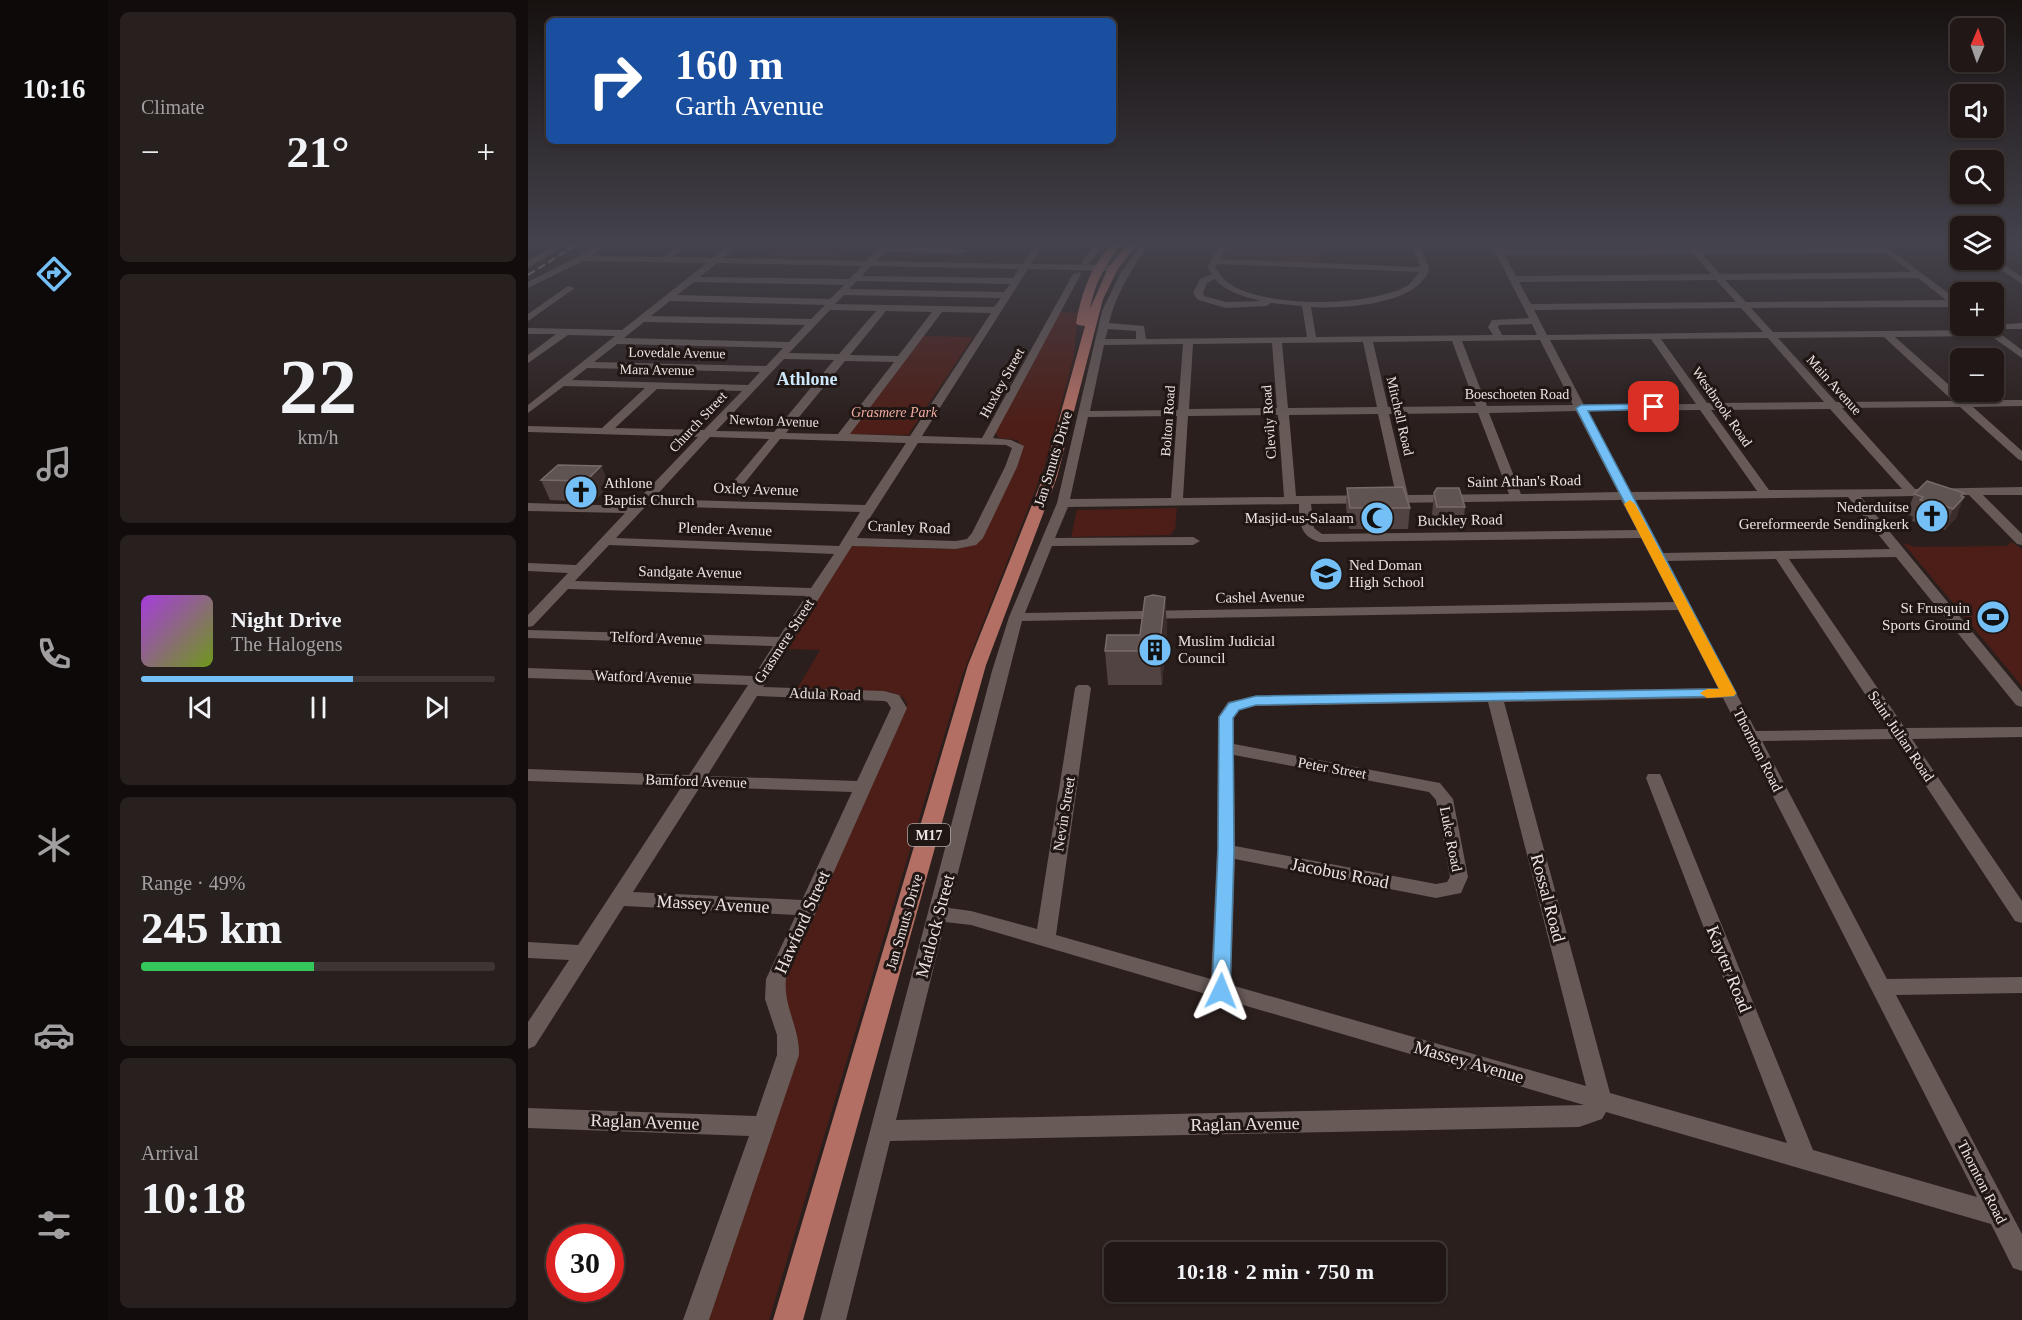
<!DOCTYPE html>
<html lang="en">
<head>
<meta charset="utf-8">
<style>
	:root { --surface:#201716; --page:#28201f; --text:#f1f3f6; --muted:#a29fa1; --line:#3d3635; --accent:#74c0f6 }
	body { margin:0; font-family:Georgia,serif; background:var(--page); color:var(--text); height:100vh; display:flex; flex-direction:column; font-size:22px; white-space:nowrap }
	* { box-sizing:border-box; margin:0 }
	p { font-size:20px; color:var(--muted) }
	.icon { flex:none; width:33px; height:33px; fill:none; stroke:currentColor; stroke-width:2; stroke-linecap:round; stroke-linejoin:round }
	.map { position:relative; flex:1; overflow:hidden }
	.drawer { display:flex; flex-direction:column; gap:12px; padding:12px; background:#120d0c; width:420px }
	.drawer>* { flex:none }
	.banner { position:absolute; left:18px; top:18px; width:570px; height:126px; border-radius:9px; box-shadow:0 2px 4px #0004,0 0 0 2px var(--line); background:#1a4fa0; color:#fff; overflow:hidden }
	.needle { width:39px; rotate:2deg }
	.controls { position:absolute; left:1422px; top:18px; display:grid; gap:12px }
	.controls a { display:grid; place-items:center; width:54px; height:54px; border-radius:9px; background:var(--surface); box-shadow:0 2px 4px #0004,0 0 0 2px var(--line); font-size:30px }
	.speed { position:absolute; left:18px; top:1224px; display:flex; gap:12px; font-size:30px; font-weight:700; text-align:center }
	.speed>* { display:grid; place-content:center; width:78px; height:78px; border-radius:50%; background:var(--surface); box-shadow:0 2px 4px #0004,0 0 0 2px var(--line); line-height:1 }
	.speed .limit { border:9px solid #d22; background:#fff; color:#111 }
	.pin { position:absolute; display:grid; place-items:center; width:51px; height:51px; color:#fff; margin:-26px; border-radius:12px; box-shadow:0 3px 9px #0006 }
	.me { position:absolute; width:66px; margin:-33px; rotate:2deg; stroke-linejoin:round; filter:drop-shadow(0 0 4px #0008) }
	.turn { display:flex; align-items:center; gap:21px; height:126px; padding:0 30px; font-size:27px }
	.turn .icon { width:78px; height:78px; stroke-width:2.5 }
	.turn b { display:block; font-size:42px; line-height:51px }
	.big { font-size:45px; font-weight:800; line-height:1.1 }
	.drawer .card { flex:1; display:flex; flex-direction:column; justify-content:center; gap:9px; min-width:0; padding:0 21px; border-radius:9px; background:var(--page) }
	.drawer .dial { align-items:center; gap:0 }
	.dial b { font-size:78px; line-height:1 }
	.song { display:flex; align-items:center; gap:18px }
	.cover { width:72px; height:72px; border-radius:9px; background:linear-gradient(135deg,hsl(280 70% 55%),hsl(80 70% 35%)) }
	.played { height:6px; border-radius:3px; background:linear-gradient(90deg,var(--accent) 60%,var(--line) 60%) }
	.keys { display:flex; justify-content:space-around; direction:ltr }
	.heat { display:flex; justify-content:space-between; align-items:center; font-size:33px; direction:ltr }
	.charge { height:9px; border-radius:4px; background:linear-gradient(90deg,#34c759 49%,var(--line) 0) }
	.trip { position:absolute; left:576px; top:1242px; width:342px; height:60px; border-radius:9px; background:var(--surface); box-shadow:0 2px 4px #0004,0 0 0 2px var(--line); font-weight:800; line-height:60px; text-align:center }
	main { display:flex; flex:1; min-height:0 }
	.dock { display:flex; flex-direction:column; width:108px; justify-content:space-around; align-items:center; background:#0d0909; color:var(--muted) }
	.dock .icon { width:42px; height:42px }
	.dock .current { color:var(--accent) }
	.dock b { font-size:27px; color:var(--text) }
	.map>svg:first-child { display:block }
	.green { fill:#4d1e17 }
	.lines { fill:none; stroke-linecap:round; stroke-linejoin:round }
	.minor { fill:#675a57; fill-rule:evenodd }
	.major { fill:#b36f64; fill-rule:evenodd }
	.rail { stroke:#c0b7b5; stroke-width:2; stroke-dasharray:8 4; stroke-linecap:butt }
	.wall { fill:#504341 }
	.shaded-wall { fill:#3a2d2b }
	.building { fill:#605452; stroke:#766b69; stroke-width:1.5 }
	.route { fill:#74c0f6; stroke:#4b7da0; stroke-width:1.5 }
	.slow { fill:#f59e0b }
	.labels { text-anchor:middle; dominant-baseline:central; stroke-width:6; stroke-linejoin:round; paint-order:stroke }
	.far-street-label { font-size:14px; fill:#ebe3e1; stroke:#201614 }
	.far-park-label { font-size:14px; font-style:italic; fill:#f1ada1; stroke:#201614 }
	.shield { fill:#201614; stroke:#aea6a4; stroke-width:1.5 }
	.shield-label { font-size:14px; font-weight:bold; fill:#ebe3e1 }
	.street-label { font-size:15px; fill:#ebe3e1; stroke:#201614 }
	.poi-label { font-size:15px; fill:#ebe3e1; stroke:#201614; text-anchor:start }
	.far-district-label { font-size:18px; font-weight:bold; fill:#cce7fb; stroke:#201614 }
	.near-street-label { font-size:18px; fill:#ebe3e1; stroke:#201614 }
</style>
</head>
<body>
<main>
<nav class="dock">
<b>10:16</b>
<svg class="icon current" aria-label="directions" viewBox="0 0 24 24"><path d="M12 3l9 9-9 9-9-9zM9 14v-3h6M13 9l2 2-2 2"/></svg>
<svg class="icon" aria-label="music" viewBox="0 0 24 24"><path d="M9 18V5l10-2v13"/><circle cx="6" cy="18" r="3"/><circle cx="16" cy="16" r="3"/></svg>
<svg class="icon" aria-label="phone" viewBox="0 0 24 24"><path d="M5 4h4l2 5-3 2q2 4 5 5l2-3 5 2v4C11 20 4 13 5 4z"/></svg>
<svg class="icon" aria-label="climate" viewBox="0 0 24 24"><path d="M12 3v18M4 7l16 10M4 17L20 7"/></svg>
<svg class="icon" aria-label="car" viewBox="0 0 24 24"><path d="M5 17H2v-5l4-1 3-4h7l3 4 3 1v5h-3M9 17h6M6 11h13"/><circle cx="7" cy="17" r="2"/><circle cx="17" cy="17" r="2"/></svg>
<svg class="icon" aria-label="filters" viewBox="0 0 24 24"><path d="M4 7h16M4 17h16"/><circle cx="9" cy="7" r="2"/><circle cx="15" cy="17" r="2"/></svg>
</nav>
<section class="drawer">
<div class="card"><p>Climate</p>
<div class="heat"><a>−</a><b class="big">21°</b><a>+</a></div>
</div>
<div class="card dial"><b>22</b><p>km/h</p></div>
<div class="card">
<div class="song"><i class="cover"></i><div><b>Night Drive</b><p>The Halogens</p></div></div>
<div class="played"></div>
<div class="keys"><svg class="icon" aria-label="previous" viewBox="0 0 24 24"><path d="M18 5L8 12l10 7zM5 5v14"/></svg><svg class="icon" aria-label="pause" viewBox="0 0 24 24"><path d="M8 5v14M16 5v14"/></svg><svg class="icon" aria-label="next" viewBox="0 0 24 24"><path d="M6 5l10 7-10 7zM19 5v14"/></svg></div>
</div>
<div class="card"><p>Range · 49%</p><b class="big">245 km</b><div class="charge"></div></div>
<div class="card"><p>Arrival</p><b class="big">10:18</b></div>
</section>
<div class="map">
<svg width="1494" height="1320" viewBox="0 0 1494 1320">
	<rect width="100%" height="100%" fill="#2a1f1d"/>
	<!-- green -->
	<g class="green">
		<polygon points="255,242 324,242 300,261 234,260"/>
		<polygon points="707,242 796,242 790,263 696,259"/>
		<polygon points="531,312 550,313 546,356 516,468 434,676 241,1320 177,1320 262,1016 255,983 379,705 376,698 363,692 269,689 292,650 257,649 322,546 420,549 447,545 494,446 489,440 471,438 467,433"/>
		<polygon points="394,336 445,337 380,435 321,434"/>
		<polygon points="649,508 647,529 642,535 543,537 549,510"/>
		<polygon points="1483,542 1494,549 1494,686 1375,543 1387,547 1479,546"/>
	</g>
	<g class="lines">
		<!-- minor -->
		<g class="minor">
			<path d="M74,242H83L63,256L135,257L155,242H164L145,257L185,258L205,242H214L195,258L338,261L357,242H365L361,247L436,249L440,251L436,253L357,252L348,261L495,264L509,242H517L503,264L585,265L589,268L585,271L500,269L394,436L454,438L545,274L552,272L553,274L465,438L483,440L496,446L489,467L455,538L448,545L428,549L324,546L235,687L356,691L371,695L379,708L258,979C255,1006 272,1028 271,1055L181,1320H155L221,1136L0,1128V1108L228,1116L249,1055V1035L237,999L238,979L268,915L96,906L7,1046L0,1049V1022L41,960L0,958V942L50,945L154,786L0,781V769L161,775L220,685L0,678V668L226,676L245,646L0,638V630L251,637L278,596L40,589L5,626L0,627V615L40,573L0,571V563L48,565L97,513L0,511V503L104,506L170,437L0,432V426L74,428L117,388L36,386L0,413V405L87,336L40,335L0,363V355L28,334H0V328L94,330L179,263L55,261L0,288V282L51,256ZM189,263L334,266L321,279L172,277ZM343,266L491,269L485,278L334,276ZM329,281L482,284L476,292L321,289ZM166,282L316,285L302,299L149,295ZM316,295L473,298L466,307L307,304ZM142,301L297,305L283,319L123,316ZM302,310L348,311L311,354L261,353ZM358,311L404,312L370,356L322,355ZM414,312L463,313L382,436L322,434ZM116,322L277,325L261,342L96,338ZM89,344L255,348L238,366L66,362ZM256,359L306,360L246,432L188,431ZM317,361L366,362L310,434L258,433ZM59,368L232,372L220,385L44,380ZM129,389L214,391L176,430L87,428ZM182,437L241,439L205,482L211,486L215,485L252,439L378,443L337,505L125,499ZM390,443L478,445L484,448L477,467L444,533L439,539L428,541L329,538ZM118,506L332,512L311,546L88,538ZM81,545L306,554L283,588L47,581ZM229,696L356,701L359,702L363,708L329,781L179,776ZM172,787L324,792L274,900L105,892Z"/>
			<polygon points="570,242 578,242 560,264 554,264 554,260"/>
			<path d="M615,242H623C605,267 588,293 581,323L616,326L618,339L779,337L774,306L743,303L739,306L698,308L670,300L665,293L672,279L684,274L679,267L694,242H702L692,259L892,267L883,242H891L901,268C893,305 813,309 783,307L788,337L965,335L960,327L964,320L1001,318L962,242H970L975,250L1161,249L1164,246L1169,249L1351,248L1348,244L1352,242L1432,302V307L1223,308L1245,332L1456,330L1452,326L1494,323V329H1466L1494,350V358L1463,336L1367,337L1438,400H1494V406L1445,407L1494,451V461L1490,459L1432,407L1314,408L1387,489L1494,487V495H1455L1494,534V545L1489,544L1441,495L1333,497L1494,692V707L1488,705L1368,557L1261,559L1377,728L1494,727V737L1384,739L1494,901V923L1487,921L1367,739L1234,741L1359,979L1494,977V993L1368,995L1494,1234V1271L1485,1268L1463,1224L1078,1112L1074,1119L1051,1127L362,1141L318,1320H292L464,671L481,617L529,503L574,311L593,272ZM1358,253L1383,272L1192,274L1174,254ZM1165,254L1183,274L988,276L977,255ZM689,264L891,272C887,277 884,283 879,286C840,307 735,309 699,282C694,278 691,271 687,267ZM1390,278L1418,300L1218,302L1197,280ZM687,279C697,292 718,297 733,301L698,302L676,296L675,293L679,283ZM1188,280L1208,302L1003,304L991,282ZM1213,308L1235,332L1019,335L1006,310ZM1004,324L1009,335H974L970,327L971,325ZM580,329L608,331V339H577ZM1356,337L1425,401L1308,402L1250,338ZM1240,338L1296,402L1179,403L1133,339ZM1123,339L1168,404L1056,405L1022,340ZM1012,340L1045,405L959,406L934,341ZM924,341L948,406L860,407L845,342ZM835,342L849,407L760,408L754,343ZM744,343L749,408L661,409L665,344ZM655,344L650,410L562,411L576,345ZM1302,409L1374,489L1241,490L1183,410ZM1172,410L1229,491L1102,492L1060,411ZM1048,411L1090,492L993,494L961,413ZM950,413L981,494L880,495L861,414ZM850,414L868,495L768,496L761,415ZM750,415L756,497L655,498L660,416ZM649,416L643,498L542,499L560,417ZM1320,497L1362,549L1134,553L1106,500ZM1093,500L1109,530L794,534L786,528L783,504ZM771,504C771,522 772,537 792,542L1113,538L1146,602L497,613L524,546L665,545L672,541L665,537L527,538L540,507ZM1248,559L1360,729L1228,731L1139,561ZM1150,610L1190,688L727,696L700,702L690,717L689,851L683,979L528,935L563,688L560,685H550L547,688L509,929L443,911L421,908L494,621ZM1195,698L1449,1197L1285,1150L1134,778L1132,774H1120L1118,778L1259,1143L1082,1093L976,702ZM960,702L1058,1086L703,985L707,859L908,898L933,893L940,877L925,799L912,783L706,744V717L711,710L727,706ZM706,755L901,792L908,800L922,877L919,882L908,884L707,846ZM417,922L443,925L1056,1105L368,1120Z"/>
			<polygon points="24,247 31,249 0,268 0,261"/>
			<polygon points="1466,258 1494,277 1494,284 1459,260"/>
			<polygon points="40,286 47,288 0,321 0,314"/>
		</g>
		<!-- major -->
		<path class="major" d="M585,242H595C578,264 567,281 562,309L580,268L601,242H611L590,269L575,299L529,477L458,665L275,1320H245L440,665L515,477L557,326L550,325L548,323C554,291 563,266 585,242Z"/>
		<!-- rail -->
		<polyline class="rail" points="0,275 53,242"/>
	</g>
	<!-- wall -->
	<g class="wall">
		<polygon points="73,466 81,486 65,502 22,500 13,480"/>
		<polygon points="819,488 882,508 880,529 821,529 818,508"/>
		<polygon points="906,493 937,507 935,527 908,528 904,514"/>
		<polygon points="1386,494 1435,497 1428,518 1417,530 1407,526 1405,528 1384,521 1385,517 1379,514"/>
		<polygon points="637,597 639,630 634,685 580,685 577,651 612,635"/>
	</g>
	<!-- shaded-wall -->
	<g class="shaded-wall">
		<polygon points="73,466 81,486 65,502 58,481"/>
		<polygon points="1436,493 1434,500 1436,497 1428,518 1417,530 1425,509 1433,496"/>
		<polygon points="1415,505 1407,526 1405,528 1412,507"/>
		<polygon points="637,597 639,630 634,685 631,651"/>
	</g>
	<!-- building -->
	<g class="building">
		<polygon points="30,465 73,466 58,481 13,480"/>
		<polygon points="1399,481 1436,493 1433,496 1436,497 1425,509 1415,505 1412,507 1392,500 1395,497 1386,494"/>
		<polygon points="875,487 882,508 822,508 819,488"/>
		<polygon points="909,488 931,488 937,507 909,507 906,493"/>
		<polygon points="625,595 637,597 631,651 577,651 579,635 612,635 617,597"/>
	</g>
	<!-- sky -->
	<linearGradient id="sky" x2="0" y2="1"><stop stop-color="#171110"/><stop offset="0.57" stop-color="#44424c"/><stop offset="1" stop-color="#44424c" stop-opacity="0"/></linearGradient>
	<rect width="1494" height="426" fill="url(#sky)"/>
	<!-- route -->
	<polygon class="route" points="1126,404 1131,407 1129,409 1060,411 1208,693 1206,696 728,705 711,710 705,718 706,851 702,991 700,996 693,998 687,996 684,991 690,851 691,717 701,703 728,696 1192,689 1048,408 1053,405"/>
	<!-- slow -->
	<polygon class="slow" points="1102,500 1107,504 1208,693 1206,696 1179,698 1172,693 1179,689 1191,689 1096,504"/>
	<!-- icons -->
	<defs>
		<symbol id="church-disc" viewBox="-11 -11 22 22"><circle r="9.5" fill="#74c0f6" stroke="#201614"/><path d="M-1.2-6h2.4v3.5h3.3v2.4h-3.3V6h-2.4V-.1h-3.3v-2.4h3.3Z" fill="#111"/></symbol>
		<symbol id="mosque-disc" viewBox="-11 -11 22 22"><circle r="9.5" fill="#74c0f6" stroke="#201614"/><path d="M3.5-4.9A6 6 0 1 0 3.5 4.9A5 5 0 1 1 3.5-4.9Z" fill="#111"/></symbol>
		<symbol id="school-disc" viewBox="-11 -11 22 22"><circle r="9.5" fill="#74c0f6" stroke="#201614"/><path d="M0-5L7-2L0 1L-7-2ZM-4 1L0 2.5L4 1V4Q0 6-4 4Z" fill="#111"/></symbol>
		<symbol id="stadium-disc" viewBox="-11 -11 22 22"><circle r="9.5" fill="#74c0f6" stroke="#201614"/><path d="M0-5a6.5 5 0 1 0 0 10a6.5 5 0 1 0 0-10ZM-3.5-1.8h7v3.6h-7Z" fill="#111"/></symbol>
		<symbol id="building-disc" viewBox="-11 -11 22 22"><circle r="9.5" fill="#74c0f6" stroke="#201614"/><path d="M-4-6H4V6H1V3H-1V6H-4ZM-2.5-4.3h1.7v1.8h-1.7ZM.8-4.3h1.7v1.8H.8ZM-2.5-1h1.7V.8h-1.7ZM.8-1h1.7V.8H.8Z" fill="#111"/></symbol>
	</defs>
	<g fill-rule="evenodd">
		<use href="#church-disc" x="34" y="473" width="38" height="38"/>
		<use href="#church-disc" x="1385" y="497" width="38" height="38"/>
		<use href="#mosque-disc" x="830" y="499" width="38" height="38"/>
		<use href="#school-disc" x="779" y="555" width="38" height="38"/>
		<use href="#stadium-disc" x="1446" y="598" width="38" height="38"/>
		<use href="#building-disc" x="608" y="631" width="38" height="38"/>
	</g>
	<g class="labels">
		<!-- far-street labels -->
		<g class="far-street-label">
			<text transform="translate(149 353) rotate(1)">Lovedale Avenue</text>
			<text transform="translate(129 370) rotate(1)">Mara Avenue</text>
			<text transform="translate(474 383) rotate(-61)">Huxley Street</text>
			<text transform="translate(1306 385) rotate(48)">Main Avenue</text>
			<text x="989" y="394">Boeschoeten Road</text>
			<text transform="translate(1194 407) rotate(55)">Westbrook Road</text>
			<text transform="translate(872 416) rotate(77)">Mitchell Road</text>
			<text transform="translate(246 421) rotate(2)">Newton Avenue</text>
			<text transform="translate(640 421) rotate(-86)">Bolton Road</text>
			<text transform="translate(170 422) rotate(-47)">Church Street</text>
			<text transform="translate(741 422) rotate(-94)">Clevily Road</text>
		</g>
		<!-- far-park labels -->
		<g class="far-park-label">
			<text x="366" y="412">Grasmere Park</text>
		</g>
		<!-- shield labels -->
		<rect class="shield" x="380" y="824" width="42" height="22" rx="4.5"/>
		<g class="shield-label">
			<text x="401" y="835">M17</text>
		</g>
		<!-- street labels -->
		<g class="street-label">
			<text transform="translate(525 459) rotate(-73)">Jan Smuts Drive</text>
			<text transform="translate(996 481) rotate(-1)">Saint Athan's Road</text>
			<text transform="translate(228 489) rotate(2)">Oxley Avenue</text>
			<text transform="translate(932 520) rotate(-1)">Buckley Road</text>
			<text transform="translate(381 527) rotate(2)">Cranley Road</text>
			<text transform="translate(197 529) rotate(2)">Plender Avenue</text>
			<text transform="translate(162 572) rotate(1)">Sandgate Avenue</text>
			<text transform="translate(732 597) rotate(-1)">Cashel Avenue</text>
			<text transform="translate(128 638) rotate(2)">Telford Avenue</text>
			<text transform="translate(256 641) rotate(-57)">Grasmere Street</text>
			<text transform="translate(115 677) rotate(2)">Watford Avenue</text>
			<text transform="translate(297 694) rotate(2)">Adula Road</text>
			<text transform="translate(1373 736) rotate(56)">Saint Julian Road</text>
			<text transform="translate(1230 750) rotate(63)">Thornton Road</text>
			<text transform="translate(804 768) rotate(10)">Peter Street</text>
			<text transform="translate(168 781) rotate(2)">Bamford Avenue</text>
			<text transform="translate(536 814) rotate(-81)">Nevin Street</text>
			<text transform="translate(923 839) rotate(79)">Luke Road</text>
			<text transform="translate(376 922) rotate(-74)">Jan Smuts Drive</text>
			<text transform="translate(1454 1182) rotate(63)">Thornton Road</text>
		</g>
		<!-- poi labels -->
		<g class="poi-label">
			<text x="76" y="483">Athlone<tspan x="76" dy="17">Baptist Church</tspan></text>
			<text x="1381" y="507" text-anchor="end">Nederduitse<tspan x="1381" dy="17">Gereformeerde Sendingkerk</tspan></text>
			<text x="826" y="518" text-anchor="end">Masjid-us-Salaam</text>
			<text x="821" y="565">Ned Doman<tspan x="821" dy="17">High School</tspan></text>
			<text x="1442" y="608" text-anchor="end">St Frusquin<tspan x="1442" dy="17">Sports Ground</tspan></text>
			<text x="650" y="641">Muslim Judicial<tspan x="650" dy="17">Council</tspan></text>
		</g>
		<!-- far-district labels -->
		<g class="far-district-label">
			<text x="279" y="379">Athlone</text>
		</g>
		<!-- near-street labels -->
		<g class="near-street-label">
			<text transform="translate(812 873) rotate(11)">Jacobus Road</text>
			<text transform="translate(1020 898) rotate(75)">Rossal Road</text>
			<text transform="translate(185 904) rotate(3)">Massey Avenue</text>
			<text transform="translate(274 922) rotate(-66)">Hawford Street</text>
			<text transform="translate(407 926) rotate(-75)">Matlock Street</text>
			<text transform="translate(1201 969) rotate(68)">Kayter Road</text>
			<text transform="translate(941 1062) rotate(16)">Massey Avenue</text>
			<text transform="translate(117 1122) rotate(2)">Raglan Avenue</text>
			<text transform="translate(717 1124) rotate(-1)">Raglan Avenue</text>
		</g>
	</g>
</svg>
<div class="controls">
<a><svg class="needle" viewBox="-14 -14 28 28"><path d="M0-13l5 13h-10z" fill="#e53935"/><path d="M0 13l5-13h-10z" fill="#a29fa1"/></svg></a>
<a><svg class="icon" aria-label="sound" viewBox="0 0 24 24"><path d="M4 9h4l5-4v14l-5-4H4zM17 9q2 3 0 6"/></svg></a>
<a><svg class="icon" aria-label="search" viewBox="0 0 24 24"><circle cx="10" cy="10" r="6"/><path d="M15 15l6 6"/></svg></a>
<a><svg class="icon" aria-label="layers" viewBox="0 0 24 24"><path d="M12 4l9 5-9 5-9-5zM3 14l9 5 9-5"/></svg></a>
<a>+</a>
<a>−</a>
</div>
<div class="speed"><div class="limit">30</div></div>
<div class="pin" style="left:1126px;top:407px;background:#d93025"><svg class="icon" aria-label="arrive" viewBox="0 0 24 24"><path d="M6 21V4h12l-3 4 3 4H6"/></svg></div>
<svg class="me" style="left:693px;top:991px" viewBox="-20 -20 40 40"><path d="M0-17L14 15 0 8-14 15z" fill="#74c0f6" stroke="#fff" stroke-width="4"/></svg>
<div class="trip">10:18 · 2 min · 750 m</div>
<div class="banner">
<div class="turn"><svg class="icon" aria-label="right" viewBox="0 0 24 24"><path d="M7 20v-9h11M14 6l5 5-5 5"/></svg><div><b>160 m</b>Garth Avenue</div></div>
</div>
</div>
</main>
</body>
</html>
